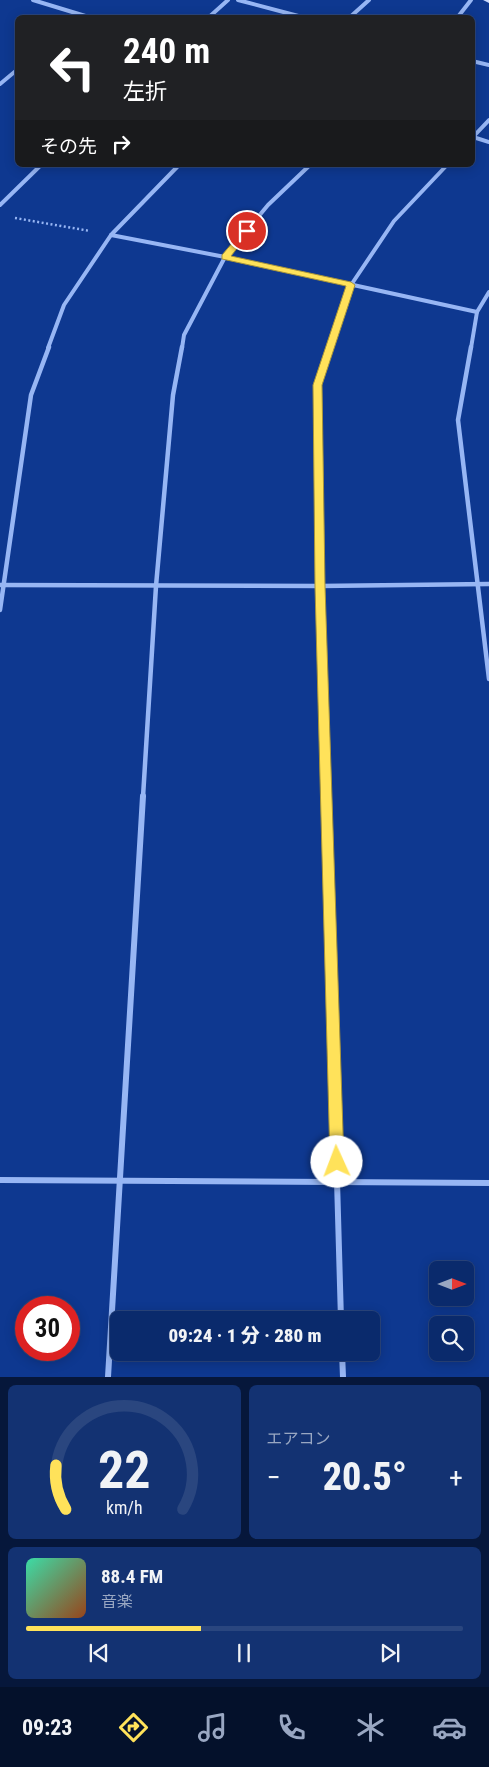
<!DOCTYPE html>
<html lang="ja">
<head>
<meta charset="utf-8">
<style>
	:root { --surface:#0a2a6c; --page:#133272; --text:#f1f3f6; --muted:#99a7c2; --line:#2a467f; --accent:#ffe25a }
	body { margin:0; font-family:"Roboto Condensed","Noto Sans JP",sans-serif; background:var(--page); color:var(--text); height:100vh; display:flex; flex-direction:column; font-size:19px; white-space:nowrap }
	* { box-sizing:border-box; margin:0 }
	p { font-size:16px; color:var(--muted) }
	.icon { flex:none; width:28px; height:28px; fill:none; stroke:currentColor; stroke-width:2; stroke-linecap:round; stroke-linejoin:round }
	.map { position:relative; height:1377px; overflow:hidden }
	.details { display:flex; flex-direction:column; gap:8px; padding:8px; background:#06173b; flex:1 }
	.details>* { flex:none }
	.top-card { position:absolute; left:15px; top:15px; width:460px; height:152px; border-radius:8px; box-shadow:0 2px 12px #0003,0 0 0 1px var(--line); background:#202124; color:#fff; overflow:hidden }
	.needle { width:32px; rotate:90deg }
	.controls { position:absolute; left:429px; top:1261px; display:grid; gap:10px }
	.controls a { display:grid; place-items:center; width:45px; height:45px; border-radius:8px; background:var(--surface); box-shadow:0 2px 12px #0003,0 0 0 1px var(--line); font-size:25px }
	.speed { position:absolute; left:15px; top:1296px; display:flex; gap:10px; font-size:25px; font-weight:700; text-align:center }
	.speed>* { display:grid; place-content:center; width:65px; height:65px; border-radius:50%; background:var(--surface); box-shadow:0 2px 12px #0003,0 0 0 1px var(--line); line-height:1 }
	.speed .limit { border:8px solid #d22; background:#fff; color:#111 }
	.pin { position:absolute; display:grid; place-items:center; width:42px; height:42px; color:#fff; margin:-21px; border:2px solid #fff; border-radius:50%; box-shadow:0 1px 5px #0007 }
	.me { position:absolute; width:55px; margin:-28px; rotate:358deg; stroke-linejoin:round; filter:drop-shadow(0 0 4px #0008) }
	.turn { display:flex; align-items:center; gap:18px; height:105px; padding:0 25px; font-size:22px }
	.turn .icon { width:65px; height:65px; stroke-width:2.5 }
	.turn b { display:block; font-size:35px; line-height:42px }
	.then { display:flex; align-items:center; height:48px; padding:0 25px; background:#0003; gap:10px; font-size:19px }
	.big { font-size:38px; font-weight:800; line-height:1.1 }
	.details .card { flex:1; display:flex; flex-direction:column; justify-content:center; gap:8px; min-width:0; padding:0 18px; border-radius:8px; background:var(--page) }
	.details .dial { align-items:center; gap:0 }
	.dial svg { height:130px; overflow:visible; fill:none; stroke:var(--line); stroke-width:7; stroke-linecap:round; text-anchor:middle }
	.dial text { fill:var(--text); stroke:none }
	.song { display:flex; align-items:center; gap:15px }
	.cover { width:60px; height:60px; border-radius:8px; background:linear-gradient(135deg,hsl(160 70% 55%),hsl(20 70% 35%)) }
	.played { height:5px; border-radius:2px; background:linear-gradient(90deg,var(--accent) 40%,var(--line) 40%) }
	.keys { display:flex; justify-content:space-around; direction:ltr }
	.heat { display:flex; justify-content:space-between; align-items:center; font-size:28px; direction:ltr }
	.details .tiles { flex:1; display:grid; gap:8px; grid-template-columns:1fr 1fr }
	.card:last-child { grid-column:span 2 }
	.trip { position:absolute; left:110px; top:1311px; width:270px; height:50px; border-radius:8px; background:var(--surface); box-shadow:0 2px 12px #0003,0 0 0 1px var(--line); font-weight:800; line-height:50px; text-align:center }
	.tabs { display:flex; height:80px; justify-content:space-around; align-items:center; background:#04112b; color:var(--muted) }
	.tabs .icon { width:35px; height:35px }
	.tabs .selected { color:var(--accent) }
	.tabs b { font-size:22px; color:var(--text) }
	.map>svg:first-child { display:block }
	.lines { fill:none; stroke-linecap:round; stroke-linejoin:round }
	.path { stroke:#97b6f4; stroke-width:2.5; stroke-dasharray:2 2.5; stroke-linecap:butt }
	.street-far2 { stroke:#97b6f4; stroke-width:4 }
	.street-far1 { stroke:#97b6f4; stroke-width:4.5 }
	.street { stroke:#97b6f4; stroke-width:6 }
	.secondary { fill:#c7d8fd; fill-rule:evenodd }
	.route { fill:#ffe25a; stroke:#a6933a }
</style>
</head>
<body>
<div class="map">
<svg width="489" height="1377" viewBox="0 0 489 1377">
	<rect width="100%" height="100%" fill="#0e3890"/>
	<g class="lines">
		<!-- path -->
		<polyline class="path" points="15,218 90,231"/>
		<!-- street-far2 -->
		<g class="street-far2">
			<polyline points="33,0 92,18"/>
			<polyline points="238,0 306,18"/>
			<polyline points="208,18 228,0"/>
			<polyline points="349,18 369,0"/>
			<polyline points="457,18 471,0"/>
			<polyline points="472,61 489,65"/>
			<polyline points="0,84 18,69"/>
			<polyline points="473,137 489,142"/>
			<polyline points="472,138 489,120"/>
			<polyline points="0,205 41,165"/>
			<polyline points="111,235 225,257 477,312"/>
			<polyline points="48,348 64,305 111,235 179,165"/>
			<polyline points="182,348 184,335 225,257 268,205 310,165"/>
			<polyline points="330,348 351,285 394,221 447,165"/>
			<polyline points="471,348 477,312 489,292"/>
		</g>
		<!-- street-far1 -->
		<g class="street-far1">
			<polyline points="471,347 458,420 489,679"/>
			<polyline points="0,585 320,586 489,584"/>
			<polyline points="0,610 31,395 49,347"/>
			<polyline points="143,797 156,586 173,395 182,347"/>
			<polyline points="326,797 320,586 318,385 331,347"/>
		</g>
		<!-- street -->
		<g class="street">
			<polyline points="326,796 341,1320"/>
			<polyline points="0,1180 489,1183"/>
			<polyline points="342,1352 343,1377"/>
			<polyline points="108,1377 143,796"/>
		</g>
		<!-- secondary -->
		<polygon class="secondary" points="483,0 489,0 489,3"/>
	</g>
	<!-- route -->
	<polygon class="route" points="244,229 251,231 231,256 351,282 355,285 322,385 325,586 344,1162 342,1166 337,1168 332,1166 330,1162 315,586 313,385 346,286 222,259 222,255"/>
</svg>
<div class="controls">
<a><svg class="needle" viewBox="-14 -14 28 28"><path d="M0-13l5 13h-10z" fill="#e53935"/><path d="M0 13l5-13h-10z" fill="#99a7c2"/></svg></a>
<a><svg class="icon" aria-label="search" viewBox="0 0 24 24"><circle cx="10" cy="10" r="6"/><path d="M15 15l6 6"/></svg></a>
</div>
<div class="speed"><div class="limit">30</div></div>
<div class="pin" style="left:247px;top:231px;background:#d93025"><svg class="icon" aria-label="arrive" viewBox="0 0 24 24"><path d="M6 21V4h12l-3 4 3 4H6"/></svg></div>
<svg class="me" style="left:337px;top:1162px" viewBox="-20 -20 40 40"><circle r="19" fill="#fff"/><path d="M0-13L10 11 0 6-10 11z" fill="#ffe25a"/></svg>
<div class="trip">09:24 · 1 分 · 280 m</div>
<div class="top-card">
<div class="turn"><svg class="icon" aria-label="left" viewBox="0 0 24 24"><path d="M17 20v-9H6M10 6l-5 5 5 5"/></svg><div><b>240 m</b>左折</div></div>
<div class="then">その先<svg class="icon" aria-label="right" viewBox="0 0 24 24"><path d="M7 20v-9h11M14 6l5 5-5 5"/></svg></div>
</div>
</div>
<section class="details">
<div class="tiles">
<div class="card dial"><svg viewBox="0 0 100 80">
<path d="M14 69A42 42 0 1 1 86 69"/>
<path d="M14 69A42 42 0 0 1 8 42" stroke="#ffe25a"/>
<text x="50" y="56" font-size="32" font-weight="700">22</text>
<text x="50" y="72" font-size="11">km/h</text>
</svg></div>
<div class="card"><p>エアコン</p>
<div class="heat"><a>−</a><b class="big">20.5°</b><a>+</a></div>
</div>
<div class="card">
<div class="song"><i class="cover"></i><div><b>88.4 FM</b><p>音楽</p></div></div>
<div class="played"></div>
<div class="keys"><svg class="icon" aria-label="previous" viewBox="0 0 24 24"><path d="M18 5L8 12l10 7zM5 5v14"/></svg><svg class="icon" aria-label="pause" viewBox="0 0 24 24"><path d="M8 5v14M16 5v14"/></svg><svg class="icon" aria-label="next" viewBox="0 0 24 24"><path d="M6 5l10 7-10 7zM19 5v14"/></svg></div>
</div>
</div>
</section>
<nav class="tabs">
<b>09:23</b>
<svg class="icon selected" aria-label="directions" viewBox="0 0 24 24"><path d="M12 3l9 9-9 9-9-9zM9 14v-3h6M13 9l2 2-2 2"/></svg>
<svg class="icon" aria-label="music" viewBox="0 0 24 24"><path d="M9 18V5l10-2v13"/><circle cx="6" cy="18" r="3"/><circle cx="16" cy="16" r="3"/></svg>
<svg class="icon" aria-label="phone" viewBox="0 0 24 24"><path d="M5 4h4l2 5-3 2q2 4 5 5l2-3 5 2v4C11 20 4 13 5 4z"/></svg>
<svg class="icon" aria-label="climate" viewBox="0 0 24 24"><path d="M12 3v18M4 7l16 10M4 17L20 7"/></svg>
<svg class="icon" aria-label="car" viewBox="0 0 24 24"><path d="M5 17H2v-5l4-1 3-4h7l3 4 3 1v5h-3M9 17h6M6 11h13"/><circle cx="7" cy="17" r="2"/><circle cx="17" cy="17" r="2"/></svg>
</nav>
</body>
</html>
